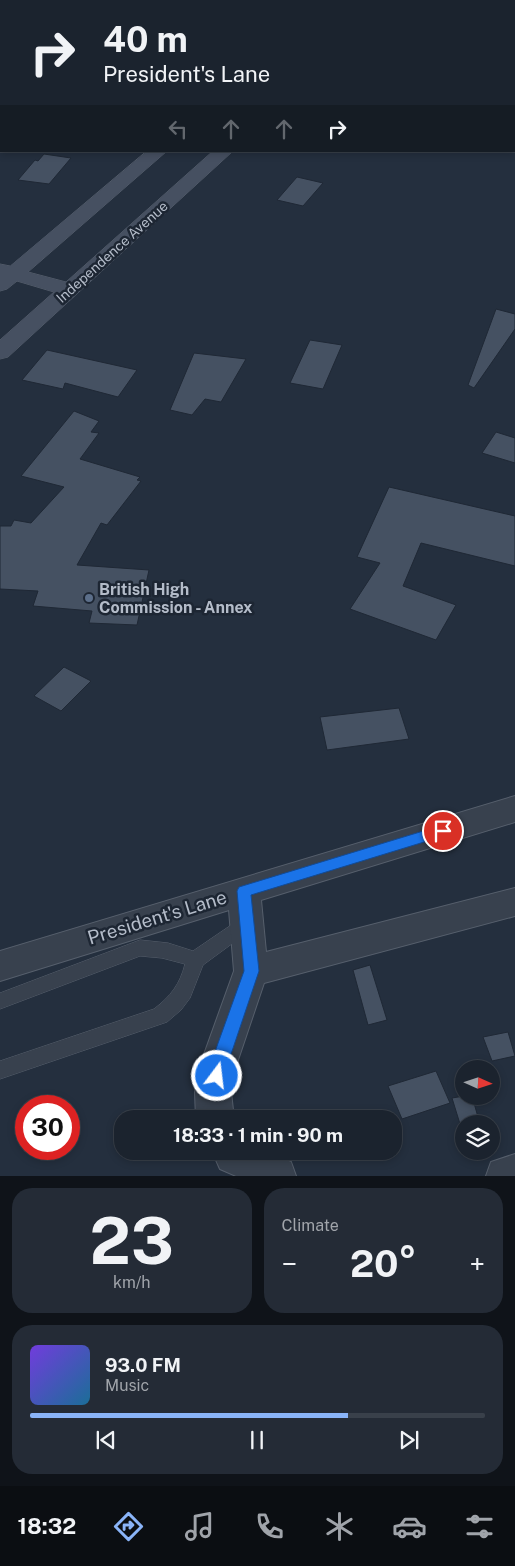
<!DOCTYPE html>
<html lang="en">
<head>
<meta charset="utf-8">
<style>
	:root { --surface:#1b232e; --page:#242b36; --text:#f1f3f6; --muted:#a0a4aa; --line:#39404a; --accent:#8ab4f8 }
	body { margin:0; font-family:"Public Sans",sans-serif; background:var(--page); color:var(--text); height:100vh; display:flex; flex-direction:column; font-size:19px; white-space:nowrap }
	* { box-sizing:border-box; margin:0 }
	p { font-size:16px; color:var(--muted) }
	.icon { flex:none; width:28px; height:28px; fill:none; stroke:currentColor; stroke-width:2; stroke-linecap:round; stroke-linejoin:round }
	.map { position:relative; height:1176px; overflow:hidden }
	.drawer { display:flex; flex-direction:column; gap:12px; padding:12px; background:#0f1319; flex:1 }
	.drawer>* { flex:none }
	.top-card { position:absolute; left:0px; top:0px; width:515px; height:152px; box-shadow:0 2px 8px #0003,0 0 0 1px var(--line); background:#1b232e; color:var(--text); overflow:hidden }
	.needle { width:32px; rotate:93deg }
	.fabs { position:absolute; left:455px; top:1060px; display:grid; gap:10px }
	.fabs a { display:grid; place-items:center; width:45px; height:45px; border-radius:50%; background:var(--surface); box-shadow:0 2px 8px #0003,0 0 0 1px var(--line); font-size:25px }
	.speed { position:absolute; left:15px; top:1095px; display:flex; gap:10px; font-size:25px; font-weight:700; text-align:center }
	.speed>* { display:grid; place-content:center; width:65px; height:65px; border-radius:50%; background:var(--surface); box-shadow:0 2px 8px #0003,0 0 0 1px var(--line); line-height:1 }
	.speed .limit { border:8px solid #d22; background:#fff; color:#111 }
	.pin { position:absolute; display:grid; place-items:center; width:42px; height:42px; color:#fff; margin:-21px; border:2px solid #fff; border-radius:50%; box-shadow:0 1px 5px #0007 }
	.me { position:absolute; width:55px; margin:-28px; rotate:15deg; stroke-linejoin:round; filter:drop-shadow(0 0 4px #0008) }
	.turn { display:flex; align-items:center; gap:18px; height:105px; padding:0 20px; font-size:22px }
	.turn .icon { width:65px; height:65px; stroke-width:2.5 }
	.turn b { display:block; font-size:35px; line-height:42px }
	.lanes { display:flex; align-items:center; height:48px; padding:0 20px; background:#0003; justify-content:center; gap:25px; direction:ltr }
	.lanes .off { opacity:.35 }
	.big { font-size:38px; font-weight:700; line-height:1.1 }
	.drawer .card { flex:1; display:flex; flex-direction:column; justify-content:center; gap:8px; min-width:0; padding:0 18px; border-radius:20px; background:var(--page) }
	.drawer .dial { align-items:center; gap:0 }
	.dial b { font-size:65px; line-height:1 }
	.song { display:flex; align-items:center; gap:15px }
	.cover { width:60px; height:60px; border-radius:8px; background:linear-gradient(135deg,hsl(260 70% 55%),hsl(200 70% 35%)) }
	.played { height:5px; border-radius:2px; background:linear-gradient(90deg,var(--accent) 70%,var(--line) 70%) }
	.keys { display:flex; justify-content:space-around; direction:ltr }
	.heat { display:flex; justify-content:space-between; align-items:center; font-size:28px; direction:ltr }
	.drawer .tiles { flex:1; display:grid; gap:12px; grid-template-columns:1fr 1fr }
	.card:last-child { grid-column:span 2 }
	.trip { position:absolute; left:114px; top:1110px; width:288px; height:50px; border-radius:20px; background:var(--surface); box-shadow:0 2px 8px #0003,0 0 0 1px var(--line); font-weight:700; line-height:50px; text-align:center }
	.tabs { display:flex; height:80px; justify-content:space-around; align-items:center; background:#0b0e12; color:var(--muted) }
	.tabs .icon { width:35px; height:35px }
	.tabs .on { color:var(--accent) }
	.tabs b { font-size:22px; color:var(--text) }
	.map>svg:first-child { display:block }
	.medical { fill:#32303f }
	.building { fill:#455162; stroke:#1f2835 }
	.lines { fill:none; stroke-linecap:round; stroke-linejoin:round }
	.lane-casing { stroke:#565f6c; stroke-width:1 }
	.street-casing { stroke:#565f6c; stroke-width:2 }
	.secondary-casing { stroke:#565f6c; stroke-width:1 }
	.lane { fill:#38414e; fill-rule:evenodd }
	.street { fill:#38414e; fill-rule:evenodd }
	.secondary { fill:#465061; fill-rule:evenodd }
	.route { fill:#1a73e8; stroke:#114b97 }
	.service-dot { fill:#5c6f8a; stroke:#1d2633; stroke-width:2 }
	.labels { text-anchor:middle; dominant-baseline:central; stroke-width:5; stroke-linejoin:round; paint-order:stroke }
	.far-street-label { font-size:14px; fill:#b4bcc9; stroke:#1d2633 }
	.poi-label { font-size:16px; font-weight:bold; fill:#b4bcc9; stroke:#1d2633; text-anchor:start }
	.near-street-label { font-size:19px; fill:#b4bcc9; stroke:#1d2633 }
</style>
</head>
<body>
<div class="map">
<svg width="515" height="1176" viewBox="0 0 515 1176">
	<rect width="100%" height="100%" fill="#242f3e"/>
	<!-- medical -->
	<polygon class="medical" points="3,0 155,0 1,1 1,48 0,2"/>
	<!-- building -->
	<g class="building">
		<polygon points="44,154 71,158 49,184 18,180 35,160 38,161"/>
		<polygon points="297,177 323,183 303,206 277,200"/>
		<polygon points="496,309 515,314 515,329 474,388 468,385"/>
		<polygon points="310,340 342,345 323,389 290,383"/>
		<polygon points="47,350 137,370 118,397 65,383 63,389 22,380"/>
		<polygon points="194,353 246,359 221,402 205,399 192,415 170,410"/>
		<polygon points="74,411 99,421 91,432 99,433 80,459 140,477 137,480 141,481 107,525 101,523 77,565 149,570 137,625 89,623 92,611 33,606 38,591 0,589 0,526 11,526 14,520 31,523 64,487 21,476"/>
		<polygon points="496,432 515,438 515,463 482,453"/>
		<polygon points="389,487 515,516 515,566 421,543 403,586 456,605 436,640 350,609 380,563 357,557"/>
		<polygon points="64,667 91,681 61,711 34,696"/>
		<polygon points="399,708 409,739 327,750 320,717"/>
		<polygon points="370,965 387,1020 368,1025 353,970"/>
		<polygon points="508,1032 515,1056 492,1061 483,1037"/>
		<polygon points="436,1071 450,1103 402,1119 388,1086"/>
		<polygon points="464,1096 472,1096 480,1124 460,1124 452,1098"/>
	</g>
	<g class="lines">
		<defs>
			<path id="lane" d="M246,916L252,919L255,924L252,929L203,965L190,998L181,1010L167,1022L0,1079V1061L154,1009C171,996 180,984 185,964L162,958L140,956L0,1009V993L140,940L168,943L193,951L240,919Z"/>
			<g id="street">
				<polygon points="515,796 515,822 261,900 266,952 515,888 515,916 264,983 238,1060 231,1092 234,1119 196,1119 195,1092 202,1060 234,971 229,910 0,981 0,951"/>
				<polygon points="212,1151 268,1151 291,1162 296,1176 236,1176 220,1169"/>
				<polygon points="515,1154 515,1176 486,1176 491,1162"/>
			</g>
			<polygon id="secondary" points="147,151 167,151 28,272 66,282 213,151 233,151 8,357 0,359 0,340 54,292 17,281 7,289 0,291 0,264 10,266"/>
		</defs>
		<!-- lane casing -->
		<use href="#lane" class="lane-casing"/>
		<!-- street casing -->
		<use href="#street" class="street-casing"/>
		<!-- secondary casing -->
		<use href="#secondary" class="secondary-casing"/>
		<!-- lane -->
		<use href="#lane" class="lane"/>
		<!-- street -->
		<use href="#street" class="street"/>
		<!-- secondary -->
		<use href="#secondary" class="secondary"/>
	</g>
	<!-- route -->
	<polygon class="route" points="443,825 447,827 449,831 447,835 251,895 259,971 222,1081 217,1084 211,1081 209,1076 212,1060 244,971 237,891 239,887"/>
	<!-- markers -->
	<circle class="service-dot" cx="89" cy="598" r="5"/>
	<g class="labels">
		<!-- far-street labels -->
		<g class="far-street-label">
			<text transform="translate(112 252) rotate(-42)">Independence Avenue</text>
		</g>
		<!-- poi labels -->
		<g class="poi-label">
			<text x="99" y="589">British High<tspan x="99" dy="18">Commission - Annex</tspan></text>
		</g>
		<!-- near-street labels -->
		<g class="near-street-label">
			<text transform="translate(157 917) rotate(-17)">President's Lane</text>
		</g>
	</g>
</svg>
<div class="fabs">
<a><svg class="needle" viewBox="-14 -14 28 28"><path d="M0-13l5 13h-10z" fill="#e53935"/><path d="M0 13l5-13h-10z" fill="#a0a4aa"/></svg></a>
<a><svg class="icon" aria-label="layers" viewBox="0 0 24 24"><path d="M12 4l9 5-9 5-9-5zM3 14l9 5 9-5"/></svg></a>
</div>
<div class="speed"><div class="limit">30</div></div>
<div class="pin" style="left:443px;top:831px;background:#d93025"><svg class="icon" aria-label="arrive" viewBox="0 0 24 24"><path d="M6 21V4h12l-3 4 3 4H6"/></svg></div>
<svg class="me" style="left:217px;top:1076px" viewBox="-20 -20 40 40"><circle r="17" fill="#1a73e8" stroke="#fff" stroke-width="3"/><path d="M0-11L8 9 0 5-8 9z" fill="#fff"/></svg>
<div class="trip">18:33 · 1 min · 90 m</div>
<div class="top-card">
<div class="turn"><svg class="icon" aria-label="right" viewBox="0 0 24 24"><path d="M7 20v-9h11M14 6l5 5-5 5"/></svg><div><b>40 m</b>President's Lane</div></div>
<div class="lanes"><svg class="icon off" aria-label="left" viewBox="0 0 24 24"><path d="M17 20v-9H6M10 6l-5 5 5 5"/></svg><svg class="icon off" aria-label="ahead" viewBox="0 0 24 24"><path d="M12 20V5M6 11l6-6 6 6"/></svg><svg class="icon off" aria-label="ahead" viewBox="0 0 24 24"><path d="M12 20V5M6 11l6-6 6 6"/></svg><svg class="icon" aria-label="right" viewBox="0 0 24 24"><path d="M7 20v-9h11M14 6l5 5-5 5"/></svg></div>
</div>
</div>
<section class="drawer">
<div class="tiles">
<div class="card dial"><b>23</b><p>km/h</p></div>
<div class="card"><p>Climate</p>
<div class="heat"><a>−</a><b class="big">20°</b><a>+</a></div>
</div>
<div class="card">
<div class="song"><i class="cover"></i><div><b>93.0 FM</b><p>Music</p></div></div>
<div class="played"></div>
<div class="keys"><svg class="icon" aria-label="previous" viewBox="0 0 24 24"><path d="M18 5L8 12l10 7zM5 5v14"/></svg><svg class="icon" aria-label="pause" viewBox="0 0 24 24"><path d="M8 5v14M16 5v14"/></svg><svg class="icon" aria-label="next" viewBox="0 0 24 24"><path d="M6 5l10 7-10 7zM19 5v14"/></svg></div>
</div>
</div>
</section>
<nav class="tabs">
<b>18:32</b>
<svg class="icon on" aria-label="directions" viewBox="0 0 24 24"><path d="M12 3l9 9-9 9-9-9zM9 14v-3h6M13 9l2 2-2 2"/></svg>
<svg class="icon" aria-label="music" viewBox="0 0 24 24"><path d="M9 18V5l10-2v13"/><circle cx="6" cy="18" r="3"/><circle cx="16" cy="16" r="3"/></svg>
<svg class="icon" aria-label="phone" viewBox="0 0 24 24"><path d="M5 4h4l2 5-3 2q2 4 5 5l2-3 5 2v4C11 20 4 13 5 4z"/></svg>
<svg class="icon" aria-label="climate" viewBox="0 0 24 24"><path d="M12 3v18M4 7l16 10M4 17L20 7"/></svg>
<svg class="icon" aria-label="car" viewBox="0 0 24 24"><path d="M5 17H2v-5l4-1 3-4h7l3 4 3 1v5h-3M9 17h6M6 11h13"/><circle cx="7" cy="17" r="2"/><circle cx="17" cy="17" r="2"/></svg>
<svg class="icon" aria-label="filters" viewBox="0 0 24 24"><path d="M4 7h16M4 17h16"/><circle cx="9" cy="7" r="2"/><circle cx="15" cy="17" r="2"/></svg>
</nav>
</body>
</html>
